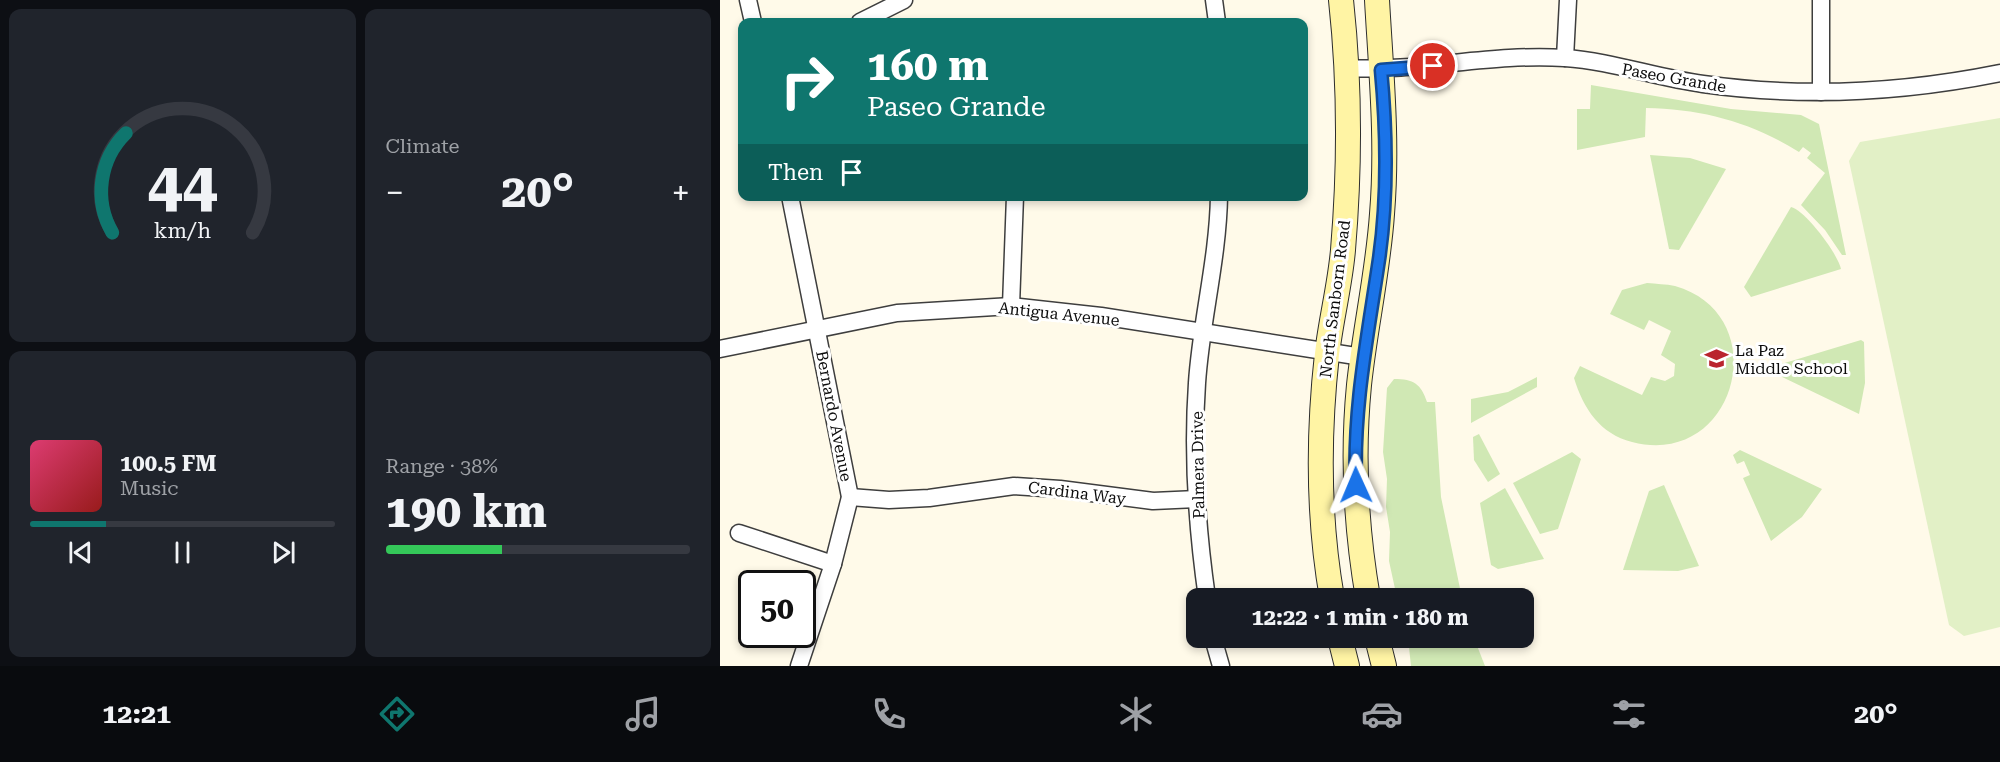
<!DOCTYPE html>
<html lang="en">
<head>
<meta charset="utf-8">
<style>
	:root { --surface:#171b24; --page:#20242c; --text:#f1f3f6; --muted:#9ea1a6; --line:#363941; --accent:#0f766e }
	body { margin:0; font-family:"Roboto Serif",serif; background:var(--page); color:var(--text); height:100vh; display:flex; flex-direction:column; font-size:22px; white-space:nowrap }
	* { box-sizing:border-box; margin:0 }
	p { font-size:20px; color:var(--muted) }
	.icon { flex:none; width:33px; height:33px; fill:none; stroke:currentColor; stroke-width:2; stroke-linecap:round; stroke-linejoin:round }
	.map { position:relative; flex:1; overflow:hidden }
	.panel { display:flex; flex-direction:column; gap:9px; padding:9px; background:#0d0f14; width:720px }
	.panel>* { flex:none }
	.guide { position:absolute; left:18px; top:18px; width:570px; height:183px; border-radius:12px; box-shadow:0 3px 9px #0003; background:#0f766e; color:#fff; overflow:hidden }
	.speed { position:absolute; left:18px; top:570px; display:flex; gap:12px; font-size:30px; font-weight:700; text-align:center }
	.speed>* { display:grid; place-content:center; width:78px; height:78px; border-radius:50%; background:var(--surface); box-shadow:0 3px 9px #0003; line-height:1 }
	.speed .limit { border:3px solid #111; border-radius:9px; background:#fff; color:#111 }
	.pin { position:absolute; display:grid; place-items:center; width:51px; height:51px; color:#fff; margin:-26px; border:3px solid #fff; border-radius:50%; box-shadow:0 2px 6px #0007 }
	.me { position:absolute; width:66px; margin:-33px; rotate:359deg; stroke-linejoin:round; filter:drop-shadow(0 0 4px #0008) }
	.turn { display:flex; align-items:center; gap:21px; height:126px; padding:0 30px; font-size:27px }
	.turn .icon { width:78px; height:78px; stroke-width:2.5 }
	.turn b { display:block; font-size:42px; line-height:51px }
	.then { display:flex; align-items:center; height:57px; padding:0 30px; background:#0003; gap:12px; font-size:22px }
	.big { font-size:45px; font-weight:700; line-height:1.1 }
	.panel .widget { flex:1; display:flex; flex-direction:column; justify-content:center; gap:9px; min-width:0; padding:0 21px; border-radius:12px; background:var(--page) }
	.panel .dial { align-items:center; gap:0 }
	.dial svg { height:156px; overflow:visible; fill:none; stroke:var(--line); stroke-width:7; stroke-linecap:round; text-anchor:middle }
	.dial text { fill:var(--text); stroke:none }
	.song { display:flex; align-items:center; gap:18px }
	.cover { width:72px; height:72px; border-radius:9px; background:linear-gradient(135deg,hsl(340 70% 55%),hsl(0 70% 35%)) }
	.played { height:6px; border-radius:3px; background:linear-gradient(90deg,var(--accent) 25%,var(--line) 25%) }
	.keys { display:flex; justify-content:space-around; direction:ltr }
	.heat { display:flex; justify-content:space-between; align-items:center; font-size:33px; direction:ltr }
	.charge { height:9px; border-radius:4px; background:linear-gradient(90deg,#34c759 38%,var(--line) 0) }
	.panel .tiles { flex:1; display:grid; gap:9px; grid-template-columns:repeat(2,1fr) }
	.trip { position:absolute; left:466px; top:588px; width:348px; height:60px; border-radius:12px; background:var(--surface); box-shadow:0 3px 9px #0003; font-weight:700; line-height:60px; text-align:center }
	.tab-bar { display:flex; height:96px; justify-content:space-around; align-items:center; background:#090b0e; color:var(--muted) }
	.tab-bar .icon { width:42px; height:42px }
	.tab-bar .selected { color:var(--accent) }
	.tab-bar b { font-size:27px; color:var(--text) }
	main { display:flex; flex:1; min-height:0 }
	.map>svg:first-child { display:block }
	.green { fill:#d0e8b4 }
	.pitch { fill:#e2f0c6 }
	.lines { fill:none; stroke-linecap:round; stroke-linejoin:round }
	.street-casing { stroke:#3e3e3e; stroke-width:19 }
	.secondary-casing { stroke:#2d2d2d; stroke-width:26 }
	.street { stroke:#fff; stroke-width:16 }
	.secondary { stroke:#fff4a4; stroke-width:24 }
	.route-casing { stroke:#114b97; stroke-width:15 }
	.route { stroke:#1a73e8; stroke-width:10 }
	.labels { text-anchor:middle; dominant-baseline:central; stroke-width:6; stroke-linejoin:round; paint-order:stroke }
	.street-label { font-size:16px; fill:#0b0b0b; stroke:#fff }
	.poi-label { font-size:16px; fill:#0b0b0b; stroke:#fff; text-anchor:start }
</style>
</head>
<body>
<main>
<section class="panel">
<div class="tiles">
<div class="widget dial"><svg viewBox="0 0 100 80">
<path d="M14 69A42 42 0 1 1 86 69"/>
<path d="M14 69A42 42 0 0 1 21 18" stroke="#0f766e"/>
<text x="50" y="56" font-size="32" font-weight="700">44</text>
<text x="50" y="72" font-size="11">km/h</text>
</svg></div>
<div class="widget"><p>Climate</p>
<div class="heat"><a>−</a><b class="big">20°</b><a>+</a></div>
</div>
<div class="widget">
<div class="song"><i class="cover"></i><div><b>100.5 FM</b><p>Music</p></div></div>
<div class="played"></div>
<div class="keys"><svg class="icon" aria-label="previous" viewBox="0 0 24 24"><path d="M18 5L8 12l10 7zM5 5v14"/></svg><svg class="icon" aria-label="pause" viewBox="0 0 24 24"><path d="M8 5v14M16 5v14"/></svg><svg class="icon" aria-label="next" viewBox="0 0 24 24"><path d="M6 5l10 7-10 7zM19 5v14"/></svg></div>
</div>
<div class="widget"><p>Range · 38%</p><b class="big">190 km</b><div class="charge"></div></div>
</div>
</section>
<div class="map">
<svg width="1280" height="666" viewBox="0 0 1280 666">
	<rect width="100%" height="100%" fill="#fffae9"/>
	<!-- green -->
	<g class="green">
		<path d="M871,85L1011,109L1081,115L1099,124L1126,255H1122L1105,230L1081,205L1105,173L1087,158L1091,153L1083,147L1079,152C1031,122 982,109 926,108L925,137L857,150V109H870Z"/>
		<polygon points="930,155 970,158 1006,169 959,250 949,249"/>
		<path d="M1071,207C1085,210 1118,254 1121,269L1031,297L1024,287Z"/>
		<path d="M927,283C936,284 946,284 955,286C1056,315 1017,469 912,442C880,434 863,408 854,378L860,366L922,395L931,377L945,381L954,376L955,364L941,355L951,331L929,320L924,330L890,314L902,290Z"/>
		<polygon points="1141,340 1144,342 1145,383 1139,414 1054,373 1055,366"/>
		<polygon points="817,377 817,387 751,423 751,399 788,392"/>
		<path d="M674,379C694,379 701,384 707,402H715L721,497L742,598H677L669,561L670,532L666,507L667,479L663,452L667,388Z"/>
		<polygon points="759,434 780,474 768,482 754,460 753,437"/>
		<polygon points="1020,450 1102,489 1082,517 1051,541 1023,478 1030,475 1024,461 1017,464 1013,455"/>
		<polygon points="852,452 861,459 838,529 820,534 793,483"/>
		<polygon points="944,485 979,566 958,571 903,570 929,491"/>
		<polygon points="785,488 824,559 778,569 771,565 760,503"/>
		<polygon points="688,638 754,638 765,666 691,666"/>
	</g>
	<!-- pitch -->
	<polygon class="pitch" points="1280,118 1280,627 1244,636 1229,625 1129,161 1140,142"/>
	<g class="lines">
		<defs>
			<g id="street">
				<polyline points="28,0 33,22"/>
				<polyline points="494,0 497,22"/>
				<polyline points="140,22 184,0"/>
				<polyline points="845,58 848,0"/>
				<path d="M628,68C700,72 772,53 845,58C891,61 937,78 983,84C1083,98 1181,93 1280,73"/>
				<polyline points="1101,92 1101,0"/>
				<polyline points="70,196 130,497 113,564 79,666"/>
				<polyline points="291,306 295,196"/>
				<polyline points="0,349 177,313 291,306 381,316 642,357"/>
				<polyline points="130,497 169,500 209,498 294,486 340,489 433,501 477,499"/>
				<polyline points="19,533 113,564"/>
				<path d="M487,598C477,528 472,454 477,383C481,321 498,259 499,196"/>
				<polyline points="493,638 501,666"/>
			</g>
			<g id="secondary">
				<path d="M612,598C598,518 598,435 607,354C611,319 620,285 623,250C630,167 630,83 621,0"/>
				<path d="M648,598C636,528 632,457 639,385C645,328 658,272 662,214C668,142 661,71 657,0"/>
				<polyline points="620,638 627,666"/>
				<polyline points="657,638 664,666"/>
			</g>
		</defs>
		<!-- street casing -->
		<use href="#street" class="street-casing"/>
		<!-- secondary casing -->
		<use href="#secondary" class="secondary-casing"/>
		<!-- street -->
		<use href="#street" class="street"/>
		<!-- secondary -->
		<use href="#secondary" class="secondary"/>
	</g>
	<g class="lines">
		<defs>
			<path id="route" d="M636,485C633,410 647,340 658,266C668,202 667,134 661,70L713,66"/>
		</defs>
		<!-- route casing -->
		<use href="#route" class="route-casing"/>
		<!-- route -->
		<use href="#route" class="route"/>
	</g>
	<!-- icons -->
	<defs>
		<symbol id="school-bare" viewBox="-9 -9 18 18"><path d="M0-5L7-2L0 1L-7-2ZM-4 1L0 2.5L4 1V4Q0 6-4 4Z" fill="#ba242e" stroke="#fff" stroke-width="2.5" paint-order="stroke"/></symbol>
	</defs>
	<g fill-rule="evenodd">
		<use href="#school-bare" x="980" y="342" width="33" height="33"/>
	</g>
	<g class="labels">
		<!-- street labels -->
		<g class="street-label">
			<text transform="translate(954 78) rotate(10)">Paseo Grande</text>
			<text transform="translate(615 299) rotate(-83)">North Sanborn Road</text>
			<text transform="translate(339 314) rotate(6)">Antigua Avenue</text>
			<text transform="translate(114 416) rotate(79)">Bernardo Avenue</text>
			<text transform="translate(478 465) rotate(-91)">Palmera Drive</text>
			<text transform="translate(357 493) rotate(7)">Cardina Way</text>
		</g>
		<!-- poi labels -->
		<g class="poi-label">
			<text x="1015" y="350">La Paz<tspan x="1015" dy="18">Middle School</tspan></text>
		</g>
	</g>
</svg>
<div class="speed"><div class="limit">50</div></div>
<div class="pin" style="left:713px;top:66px;background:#d93025"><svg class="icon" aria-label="arrive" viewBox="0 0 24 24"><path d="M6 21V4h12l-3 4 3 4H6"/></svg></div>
<svg class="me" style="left:636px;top:485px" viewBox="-20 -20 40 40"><path d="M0-17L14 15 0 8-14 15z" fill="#1a73e8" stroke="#fff" stroke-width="4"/></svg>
<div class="trip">12:22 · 1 min · 180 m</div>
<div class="guide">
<div class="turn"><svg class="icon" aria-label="right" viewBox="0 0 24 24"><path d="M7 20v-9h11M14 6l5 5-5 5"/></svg><div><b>160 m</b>Paseo Grande</div></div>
<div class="then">Then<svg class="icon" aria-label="arrive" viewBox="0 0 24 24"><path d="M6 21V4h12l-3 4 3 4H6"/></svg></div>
</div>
</div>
</main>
<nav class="tab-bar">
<b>12:21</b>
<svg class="icon selected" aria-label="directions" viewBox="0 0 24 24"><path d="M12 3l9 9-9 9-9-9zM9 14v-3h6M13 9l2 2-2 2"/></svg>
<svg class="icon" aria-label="music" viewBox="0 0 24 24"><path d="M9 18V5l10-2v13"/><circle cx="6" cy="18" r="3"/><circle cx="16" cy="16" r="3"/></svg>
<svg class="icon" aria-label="phone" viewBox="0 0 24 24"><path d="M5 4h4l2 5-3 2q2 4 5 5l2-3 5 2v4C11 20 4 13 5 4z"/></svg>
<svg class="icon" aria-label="climate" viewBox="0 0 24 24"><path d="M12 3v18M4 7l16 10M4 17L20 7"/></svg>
<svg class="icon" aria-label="car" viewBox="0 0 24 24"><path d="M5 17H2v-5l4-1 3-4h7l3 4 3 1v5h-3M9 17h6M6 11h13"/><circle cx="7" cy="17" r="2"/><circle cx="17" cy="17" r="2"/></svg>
<svg class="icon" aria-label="filters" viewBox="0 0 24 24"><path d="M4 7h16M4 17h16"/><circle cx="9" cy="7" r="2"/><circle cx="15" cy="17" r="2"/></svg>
<b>20°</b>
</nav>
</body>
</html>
